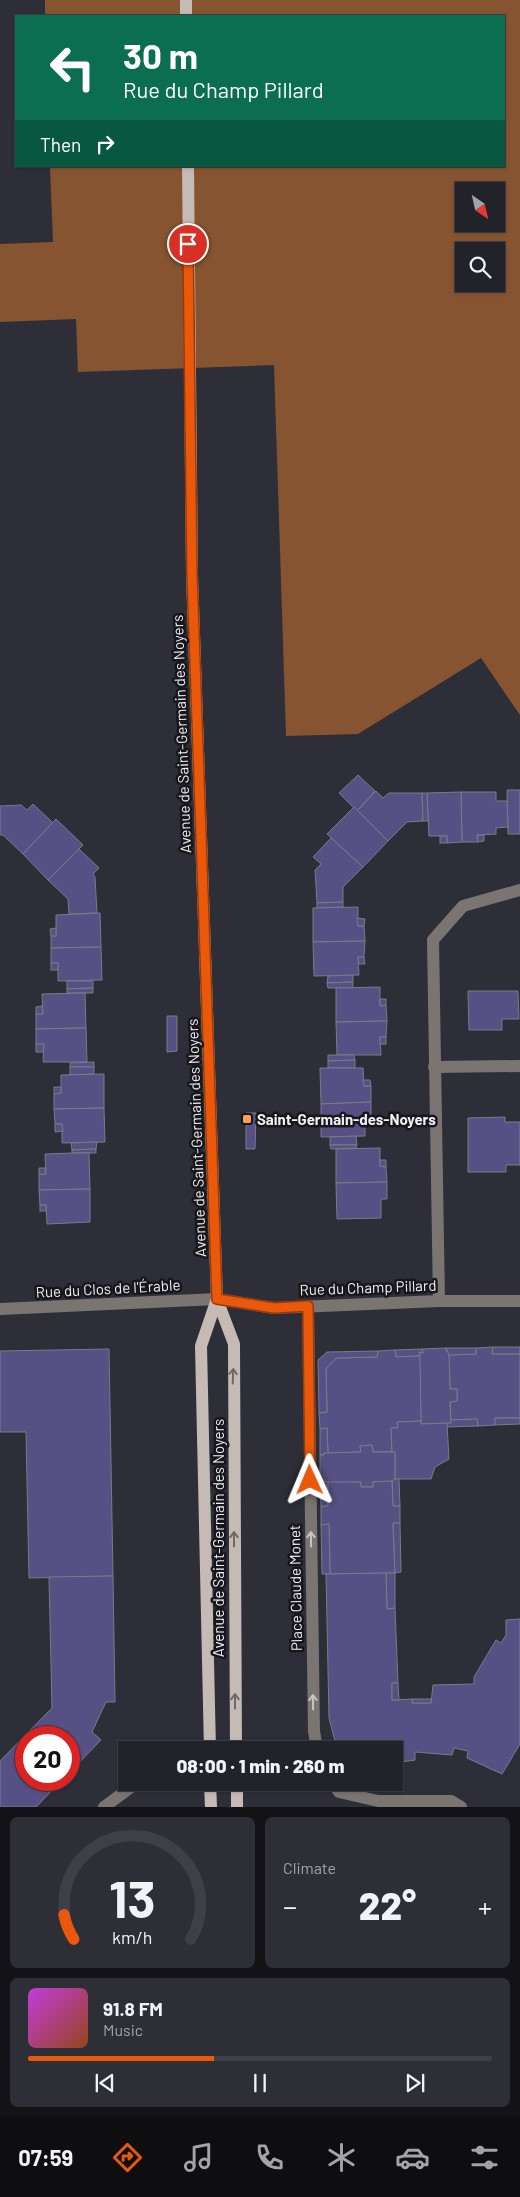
<!DOCTYPE html>
<html lang="en">
<head>
<meta charset="utf-8">
<style>
	:root { --surface:#22222a; --page:#2e2f36; --text:#f1f3f6; --muted:#a2a4a8; --line:#3f3f47; --accent:#ea580c }
	body { margin:0; font-family:Barlow,sans-serif; background:var(--page); color:var(--text); height:100vh; display:flex; flex-direction:column; font-size:19px; white-space:nowrap }
	* { box-sizing:border-box; margin:0 }
	p { font-size:16px; color:var(--muted) }
	.icon { flex:none; width:28px; height:28px; fill:none; stroke:currentColor; stroke-width:2; stroke-linecap:round; stroke-linejoin:round }
	.map { position:relative; height:1807px; overflow:hidden }
	.details { display:flex; flex-direction:column; gap:10px; padding:10px; background:#131317; flex:1 }
	.details>* { flex:none }
	.banner { position:absolute; left:15px; top:15px; width:490px; height:152px; border-radius:0px; box-shadow:0 1px 4px #0004,0 0 0 1px var(--line); background:#0b6e4f; color:#fff; overflow:hidden }
	.needle { width:32px; rotate:146deg }
	.controls { position:absolute; left:455px; top:182px; display:grid; gap:10px }
	.controls a { display:grid; place-items:center; width:50px; height:50px; border-radius:0px; background:var(--surface); box-shadow:0 1px 4px #0004,0 0 0 1px var(--line); font-size:25px }
	.speed { position:absolute; left:15px; top:1726px; display:flex; gap:10px; font-size:25px; font-weight:700; text-align:center }
	.speed>* { display:grid; place-content:center; width:65px; height:65px; border-radius:50%; background:var(--surface); box-shadow:0 1px 4px #0004,0 0 0 1px var(--line); line-height:1 }
	.speed .limit { border:8px solid #d22; background:#fff; color:#111 }
	.pin { position:absolute; display:grid; place-items:center; width:42px; height:42px; color:#fff; margin:-21px; border:2px solid #fff; border-radius:50%; box-shadow:0 1px 5px #0007 }
	.me { position:absolute; width:55px; margin:-28px; rotate:359deg; stroke-linejoin:round; filter:drop-shadow(0 0 4px #0008) }
	.turn { display:flex; align-items:center; gap:18px; height:105px; padding:0 25px; font-size:22px }
	.turn .icon { width:65px; height:65px; stroke-width:2.5 }
	.turn b { display:block; font-size:35px; line-height:42px }
	.then { display:flex; align-items:center; height:48px; padding:0 25px; background:#0003; gap:10px; font-size:19px }
	.big { font-size:38px; font-weight:800; line-height:1.1 }
	.details .widget { flex:1; display:flex; flex-direction:column; justify-content:center; gap:8px; min-width:0; padding:0 18px; border-radius:8px; background:var(--page) }
	.details .dial { align-items:center; gap:0 }
	.dial svg { height:130px; overflow:visible; fill:none; stroke:var(--line); stroke-width:7; stroke-linecap:round; text-anchor:middle }
	.dial text { fill:var(--text); stroke:none }
	.song { display:flex; align-items:center; gap:15px }
	.cover { width:60px; height:60px; border-radius:8px; background:linear-gradient(135deg,hsl(290 70% 55%),hsl(20 70% 35%)) }
	.played { height:5px; border-radius:2px; background:linear-gradient(90deg,var(--accent) 40%,var(--line) 40%) }
	.keys { display:flex; justify-content:space-around; direction:ltr }
	.heat { display:flex; justify-content:space-between; align-items:center; font-size:28px; direction:ltr }
	.details .tiles { flex:1; display:grid; gap:10px; grid-template-columns:1fr 1fr }
	.widget:last-child { grid-column:span 2 }
	.trip { position:absolute; left:118px; top:1741px; width:285px; height:50px; border-radius:0px; background:var(--surface); box-shadow:0 1px 4px #0004,0 0 0 1px var(--line); font-weight:800; line-height:50px; text-align:center }
	.tabs { display:flex; height:80px; justify-content:space-around; align-items:center; background:#0e0e11; color:var(--muted) }
	.tabs .icon { width:35px; height:35px }
	.tabs .on { color:var(--accent) }
	.tabs b { font-size:22px; color:var(--text) }
	.map>svg:first-child { display:block }
	.forest { fill:#865431; fill-rule:evenodd }
	.building { fill:#575084; stroke:#7b7b87 }
	.lines { fill:none; stroke-linecap:round; stroke-linejoin:round }
	.minor { stroke:#7b7572; stroke-width:12 }
	.major { stroke:#c6bbb4; stroke-width:12 }
	.oneway { stroke:#6e6868 }
	.oneway2 { stroke:#c7c4c8 }
	.route-casing { stroke:#983908; stroke-width:12 }
	.route { stroke:#ea580c; stroke-width:9 }
	.poi-dot { fill:#fd9d55; stroke:#17161b; stroke-width:2 }
	.labels { text-anchor:middle; dominant-baseline:central; stroke-width:5; stroke-linejoin:round; paint-order:stroke }
	.street-label { font-size:15px; fill:#f0eff6; stroke:#17161b }
	.poi-label { font-size:15px; font-weight:bold; fill:#f0eff6; stroke:#17161b; text-anchor:start }
</style>
</head>
<body>
<div class="map">
<svg width="520" height="1807" viewBox="0 0 520 1807">
	<rect width="100%" height="100%" fill="#2e2e38"/>
	<!-- forest -->
	<path class="forest" d="M45,0H520V715L481,658L358,734L286,736L274,365L78,372L76,319L0,322V244L53,242L50,166H504V16H45ZM464,191H496V224H464ZM464,251H496V284H464Z"/>
	<!-- building -->
	<g class="building">
		<polygon points="358,775 375,791 357,811 339,793"/>
		<polygon points="507,790 520,790 520,834 508,834"/>
		<polygon points="376,791 383,798 389,793 422,793 423,821 407,822 388,841 357,811"/>
		<polygon points="461,792 496,792 496,801 507,801 508,827 496,828 496,834 477,835 478,842 462,842"/>
		<polygon points="461,792 462,842 447,843 447,836 429,836 427,793"/>
		<polygon points="422,793 427,793 428,821 423,821"/>
		<polygon points="33,804 53,823 23,854 3,835 0,835 0,806 21,805 27,810"/>
		<polygon points="354,807 388,841 363,867 327,834"/>
		<polygon points="56,819 83,845 48,880 23,854"/>
		<polygon points="477,835 484,835 484,841 478,842"/>
		<rect x="440" y="836" width="7" height="7"/>
		<polygon points="331,838 363,867 343,887 343,902 317,903 315,870 321,864 313,857"/>
		<polygon points="79,849 99,868 93,874 95,877 97,913 69,914 68,899 48,880"/>
		<polygon points="343,902 343,907 317,908 317,903"/>
		<polygon points="358,907 358,926 364,926 365,941 313,942 313,908"/>
		<polygon points="100,913 101,947 51,948 51,936 56,936 56,915"/>
		<polygon points="357,918 365,919 364,926 358,926"/>
		<polygon points="56,928 56,936 51,936 50,929"/>
		<polygon points="365,941 364,957 358,957 359,975 314,976 313,942"/>
		<polygon points="101,947 102,980 58,981 58,963 51,963 51,948"/>
		<polygon points="358,957 364,957 365,964 359,964"/>
		<rect x="51" y="963" width="7" height="7"/>
		<polygon points="353,975 353,982 327,983 328,976"/>
		<polygon points="67,981 93,981 93,988 67,989"/>
		<polygon points="353,982 353,988 328,988 327,983"/>
		<polygon points="380,987 380,1006 386,1005 387,1021 336,1022 336,988"/>
		<polygon points="93,988 93,993 67,993 67,989"/>
		<polygon points="468,991 518,991 519,1019 502,1019 502,1030 469,1030"/>
		<polygon points="85,993 86,1028 36,1029 36,1014 43,1014 42,994"/>
		<polygon points="380,999 386,999 386,1005 380,1006"/>
		<polygon points="42,1006 43,1014 36,1014 36,1007"/>
		<polygon points="167,1016 177,1016 177,1051 167,1052"/>
		<polygon points="387,1021 386,1037 380,1037 381,1055 337,1055 336,1022"/>
		<polygon points="86,1028 87,1062 43,1062 44,1044 36,1044 36,1029"/>
		<rect x="380" y="1037" width="6" height="7"/>
		<polygon points="36,1044 44,1044 43,1052 36,1052"/>
		<polygon points="328,1055 354,1055 355,1060 328,1061"/>
		<polygon points="355,1060 355,1068 328,1068 328,1061"/>
		<polygon points="94,1062 94,1067 70,1067 70,1063"/>
		<polygon points="70,1067 94,1067 94,1074 70,1075"/>
		<polygon points="320,1068 363,1068 364,1086 371,1086 371,1102 321,1104"/>
		<polygon points="104,1074 104,1108 54,1109 54,1094 61,1093 61,1075"/>
		<polygon points="363,1080 370,1080 371,1086 364,1086"/>
		<polygon points="54,1087 61,1087 61,1093 54,1094"/>
		<polygon points="371,1102 371,1119 365,1118 365,1136 321,1137 321,1104"/>
		<polygon points="104,1108 105,1142 62,1143 62,1124 55,1124 54,1109"/>
		<polygon points="246,1113 256,1113 255,1149 246,1149"/>
		<polygon points="505,1117 505,1122 520,1122 520,1165 506,1165 506,1172 468,1172 468,1118"/>
		<polygon points="365,1118 371,1119 371,1125 365,1125"/>
		<polygon points="55,1124 62,1124 63,1131 55,1132"/>
		<polygon points="356,1136 357,1145 330,1145 330,1137"/>
		<polygon points="97,1142 96,1149 72,1150 71,1143"/>
		<polygon points="330,1145 357,1145 356,1148 331,1149"/>
		<polygon points="380,1148 380,1166 386,1167 387,1182 336,1183 336,1149"/>
		<polygon points="96,1149 96,1153 72,1153 72,1150"/>
		<polygon points="72,1153 89,1153 90,1189 39,1190 39,1174 46,1174 45,1154"/>
		<polygon points="380,1160 386,1160 386,1167 380,1166"/>
		<polygon points="39,1168 45,1168 46,1174 39,1174"/>
		<polygon points="387,1182 387,1199 381,1199 381,1218 337,1219 336,1183"/>
		<polygon points="90,1189 90,1222 47,1224 46,1205 40,1205 39,1190"/>
		<rect x="40" y="1205" width="6" height="6"/>
		<polygon points="493,1347 492,1354 520,1354 520,1418 495,1418 495,1425 478,1426 477,1419 451,1420 450,1402 457,1401 457,1389 450,1389 449,1355 476,1354 476,1348"/>
		<polygon points="493,1347 520,1347 520,1354 492,1354"/>
		<polygon points="446,1348 446,1351 449,1351 450,1389 457,1389 457,1401 450,1402 451,1423 421,1424 419,1352 423,1353 422,1349"/>
		<polygon points="446,1348 476,1348 476,1354 449,1355"/>
		<polygon points="109,1349 113,1576 29,1578 26,1432 0,1432 0,1351"/>
		<polygon points="422,1349 423,1353 419,1352 420,1356 396,1357 395,1350"/>
		<polygon points="395,1350 396,1357 420,1356 421,1421 397,1422 398,1428 391,1428 392,1452 373,1452 372,1445 360,1446 361,1452 328,1453 327,1428 320,1429 319,1413 327,1412 326,1369 336,1358 377,1357 378,1351"/>
		<polygon points="378,1351 377,1357 336,1358 326,1369 327,1412 319,1413 318,1360 327,1352"/>
		<polygon points="495,1418 520,1418 520,1424 495,1425"/>
		<polygon points="477,1419 478,1426 447,1427 447,1423 451,1423 451,1420"/>
		<polygon points="421,1421 421,1424 447,1423 449,1459 435,1467 431,1479 395,1479 395,1452 392,1452 391,1428 398,1428 397,1422"/>
		<polygon points="327,1428 328,1453 320,1455 320,1429"/>
		<polygon points="372,1445 373,1452 395,1452 395,1481 373,1482 373,1487 361,1487 361,1482 325,1483 324,1480 320,1480 320,1455 324,1455 324,1453 361,1452 360,1446"/>
		<polygon points="395,1479 399,1479 400,1506 393,1506 392,1481"/>
		<polygon points="320,1480 328,1482 328,1506 321,1507"/>
		<polygon points="392,1481 393,1506 400,1506 400,1523 393,1523 395,1573 330,1574 329,1524 321,1525 321,1507 328,1506 328,1482 361,1482 361,1487 373,1487 373,1482"/>
		<polygon points="393,1523 400,1523 401,1572 395,1573"/>
		<polygon points="329,1524 330,1574 322,1574 321,1525"/>
		<polygon points="386,1573 395,1573 395,1608 387,1609"/>
		<polygon points="386,1573 387,1609 395,1608 398,1683 392,1683 392,1700 413,1699 412,1703 431,1703 433,1685 474,1684 474,1677 496,1640 501,1643 506,1635 506,1620 520,1619 520,1744 502,1774 467,1758 468,1751 454,1748 452,1755 415,1752 415,1760 394,1763 394,1750 342,1750 335,1741 329,1718 326,1574"/>
		<polygon points="113,1576 115,1702 106,1702 92,1732 101,1740 69,1773 69,1738 26,1738 26,1780 62,1780 36,1807 0,1807 0,1761 52,1708 49,1577"/>
		<polygon points="392,1683 398,1683 399,1700 392,1700"/>
		<polygon points="413,1699 431,1699 431,1703 412,1703"/>
	</g>
	<g class="lines">
		<!-- minor -->
		<g class="minor">
			<polyline points="434,1067 520,1066"/>
			<polyline points="439,1301 433,940 463,906 520,890"/>
			<polyline points="308,1306 314,1731 317,1750"/>
			<polyline points="0,1309 217,1299 274,1308 439,1301 520,1301"/>
			<polyline points="332,1782 339,1792 378,1801 451,1801 461,1807"/>
			<polyline points="104,1807 138,1782"/>
		</g>
		<!-- major -->
		<g class="major">
			<polyline points="186,0 186,16"/>
			<polyline points="188,166 192,575 217,1299 234,1344 236,1750"/>
			<polyline points="210,1750 201,1346 217,1299"/>
			<polyline points="210,1782 211,1807"/>
			<polyline points="237,1782 237,1807"/>
		</g>
	</g>
	<!-- one-way arrows -->
	<defs><path id="oneway-shaft" d="M-6 0H5M1.5-3L5.5 0L1.5 3" fill="none" stroke-width="1.6" stroke-linecap="round" stroke-linejoin="round" transform="scale(1.25)"/></defs>
	<g class="oneway">
		<use href="#oneway-shaft" transform="translate(233 1376) rotate(-88)"/>
		<use href="#oneway-shaft" transform="translate(234 1539) rotate(-90)"/>
		<use href="#oneway-shaft" transform="translate(235 1701) rotate(-90)"/>
	</g>
	<g class="oneway2">
		<use href="#oneway-shaft" transform="translate(311 1539) rotate(-91)"/>
		<use href="#oneway-shaft" transform="translate(313 1702) rotate(-91)"/>
	</g>
	<g class="lines">
		<defs>
			<polyline id="route" points="188,244 192,575 217,1299 274,1308 308,1306 310,1480"/>
		</defs>
		<!-- route casing -->
		<use href="#route" class="route-casing"/>
		<!-- route -->
		<use href="#route" class="route"/>
	</g>
	<!-- markers -->
	<rect class="poi-dot" x="242" y="1114" width="10" height="10" rx="2.5"/>
	<g class="labels">
		<!-- street labels -->
		<g class="street-label">
			<text transform="translate(181 734) rotate(-92)">Avenue de Saint-Germain des Noyers</text>
			<text transform="translate(196 1138) rotate(-92)">Avenue de Saint-Germain des Noyers</text>
			<text transform="translate(368 1287) rotate(-2)">Rue du Champ Pillard</text>
			<text transform="translate(108 1288) rotate(-3)">Rue du Clos de l'Érable</text>
			<text transform="translate(218 1538) rotate(-90)">Avenue de Saint-Germain des Noyers</text>
			<text transform="translate(295 1588) rotate(-91)">Place Claude Monet</text>
		</g>
		<!-- poi labels -->
		<g class="poi-label">
			<text x="257" y="1119">Saint-Germain-des-Noyers</text>
		</g>
	</g>
</svg>
<div class="controls">
<a><svg class="needle" viewBox="-14 -14 28 28"><path d="M0-13l5 13h-10z" fill="#e53935"/><path d="M0 13l5-13h-10z" fill="#a2a4a8"/></svg></a>
<a><svg class="icon" aria-label="search" viewBox="0 0 24 24"><circle cx="10" cy="10" r="6"/><path d="M15 15l6 6"/></svg></a>
</div>
<div class="speed"><div class="limit">20</div></div>
<div class="pin" style="left:188px;top:244px;background:#d93025"><svg class="icon" aria-label="arrive" viewBox="0 0 24 24"><path d="M6 21V4h12l-3 4 3 4H6"/></svg></div>
<svg class="me" style="left:310px;top:1480px" viewBox="-20 -20 40 40"><path d="M0-17L14 15 0 8-14 15z" fill="#ea580c" stroke="#fff" stroke-width="4"/></svg>
<div class="trip">08:00 · 1 min · 260 m</div>
<div class="banner">
<div class="turn"><svg class="icon" aria-label="left" viewBox="0 0 24 24"><path d="M17 20v-9H6M10 6l-5 5 5 5"/></svg><div><b>30 m</b>Rue du Champ Pillard</div></div>
<div class="then">Then<svg class="icon" aria-label="right" viewBox="0 0 24 24"><path d="M7 20v-9h11M14 6l5 5-5 5"/></svg></div>
</div>
</div>
<section class="details">
<div class="tiles">
<div class="widget dial"><svg viewBox="0 0 100 80">
<path d="M14 69A42 42 0 1 1 86 69"/>
<path d="M14 69A42 42 0 0 1 8 54" stroke="#ea580c"/>
<text x="50" y="56" font-size="32" font-weight="700">13</text>
<text x="50" y="72" font-size="11">km/h</text>
</svg></div>
<div class="widget"><p>Climate</p>
<div class="heat"><a>−</a><b class="big">22°</b><a>+</a></div>
</div>
<div class="widget">
<div class="song"><i class="cover"></i><div><b>91.8 FM</b><p>Music</p></div></div>
<div class="played"></div>
<div class="keys"><svg class="icon" aria-label="previous" viewBox="0 0 24 24"><path d="M18 5L8 12l10 7zM5 5v14"/></svg><svg class="icon" aria-label="pause" viewBox="0 0 24 24"><path d="M8 5v14M16 5v14"/></svg><svg class="icon" aria-label="next" viewBox="0 0 24 24"><path d="M6 5l10 7-10 7zM19 5v14"/></svg></div>
</div>
</div>
</section>
<nav class="tabs">
<b>07:59</b>
<svg class="icon on" aria-label="directions" viewBox="0 0 24 24"><path d="M12 3l9 9-9 9-9-9zM9 14v-3h6M13 9l2 2-2 2"/></svg>
<svg class="icon" aria-label="music" viewBox="0 0 24 24"><path d="M9 18V5l10-2v13"/><circle cx="6" cy="18" r="3"/><circle cx="16" cy="16" r="3"/></svg>
<svg class="icon" aria-label="phone" viewBox="0 0 24 24"><path d="M5 4h4l2 5-3 2q2 4 5 5l2-3 5 2v4C11 20 4 13 5 4z"/></svg>
<svg class="icon" aria-label="climate" viewBox="0 0 24 24"><path d="M12 3v18M4 7l16 10M4 17L20 7"/></svg>
<svg class="icon" aria-label="car" viewBox="0 0 24 24"><path d="M5 17H2v-5l4-1 3-4h7l3 4 3 1v5h-3M9 17h6M6 11h13"/><circle cx="7" cy="17" r="2"/><circle cx="17" cy="17" r="2"/></svg>
<svg class="icon" aria-label="filters" viewBox="0 0 24 24"><path d="M4 7h16M4 17h16"/><circle cx="9" cy="7" r="2"/><circle cx="15" cy="17" r="2"/></svg>
</nav>
</body>
</html>
